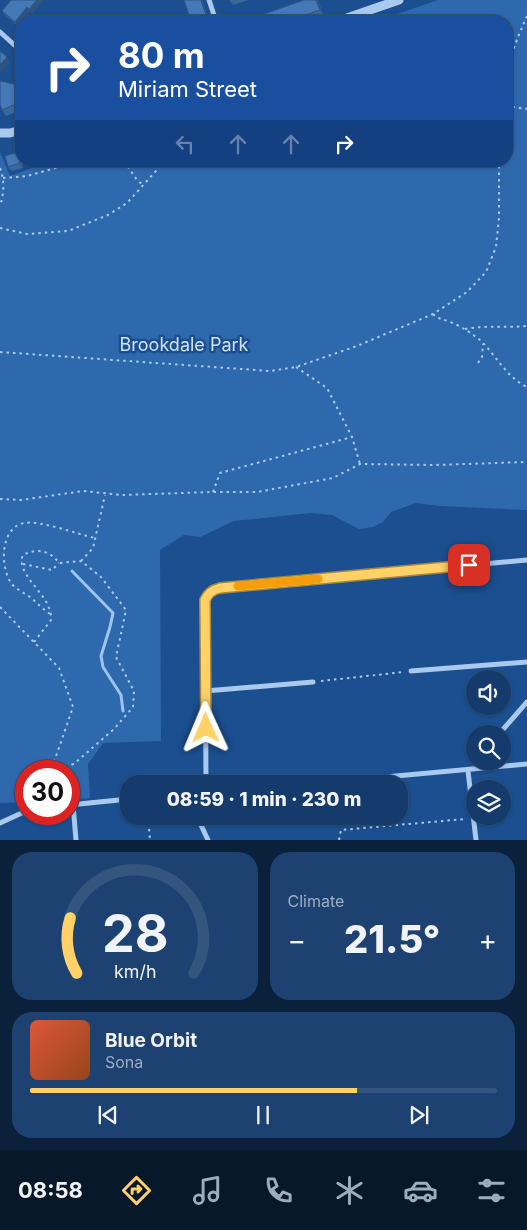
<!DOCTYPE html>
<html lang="en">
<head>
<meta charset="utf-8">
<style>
	:root { --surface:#143b6b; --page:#1d4271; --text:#f1f3f6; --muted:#9dadc1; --line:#33557e; --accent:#ffd166 }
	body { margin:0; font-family:Inter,sans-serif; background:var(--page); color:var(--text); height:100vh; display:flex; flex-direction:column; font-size:19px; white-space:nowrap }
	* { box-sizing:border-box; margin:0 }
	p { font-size:16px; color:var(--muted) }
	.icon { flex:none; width:28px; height:28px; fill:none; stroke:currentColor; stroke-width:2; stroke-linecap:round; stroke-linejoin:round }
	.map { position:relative; height:840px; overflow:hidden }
	.side { display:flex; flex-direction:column; gap:12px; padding:12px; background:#0b203b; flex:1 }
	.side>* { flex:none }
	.hud { position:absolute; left:15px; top:15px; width:498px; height:152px; border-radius:20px; box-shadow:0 1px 4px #0004,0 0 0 1px var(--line); background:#1a4fa0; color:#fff; overflow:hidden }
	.tools { position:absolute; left:466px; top:670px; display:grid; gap:10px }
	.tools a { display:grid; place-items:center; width:45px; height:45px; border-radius:50%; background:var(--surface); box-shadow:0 1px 4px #0004,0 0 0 1px var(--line); font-size:25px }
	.speed { position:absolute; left:15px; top:760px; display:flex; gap:10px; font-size:25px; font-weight:700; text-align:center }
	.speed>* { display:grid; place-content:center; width:65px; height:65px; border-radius:50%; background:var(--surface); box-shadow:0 1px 4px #0004,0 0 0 1px var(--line); line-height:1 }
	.speed .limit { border:8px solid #d22; background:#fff; color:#111 }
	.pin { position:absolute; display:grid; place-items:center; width:42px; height:42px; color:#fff; margin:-21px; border-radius:10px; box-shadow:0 2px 8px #0006 }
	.me { position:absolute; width:55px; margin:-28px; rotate:359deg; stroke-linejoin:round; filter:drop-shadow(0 0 4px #0008) }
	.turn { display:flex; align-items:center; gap:18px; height:105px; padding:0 20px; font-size:22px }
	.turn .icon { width:65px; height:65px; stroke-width:2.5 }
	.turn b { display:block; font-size:35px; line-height:42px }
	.lanes { display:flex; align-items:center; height:48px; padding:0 20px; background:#0003; justify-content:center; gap:25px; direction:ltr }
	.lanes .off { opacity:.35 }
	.big { font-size:38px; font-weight:800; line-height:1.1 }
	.side .tile { flex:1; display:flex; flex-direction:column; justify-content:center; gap:8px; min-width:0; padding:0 18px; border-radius:20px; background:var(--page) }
	.side .dial { align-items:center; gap:0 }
	.dial svg { height:130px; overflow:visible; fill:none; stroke:var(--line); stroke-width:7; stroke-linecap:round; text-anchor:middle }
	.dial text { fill:var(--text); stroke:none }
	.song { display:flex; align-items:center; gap:15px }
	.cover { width:60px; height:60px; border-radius:8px; background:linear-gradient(135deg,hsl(10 70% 55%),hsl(20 70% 35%)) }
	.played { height:5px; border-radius:2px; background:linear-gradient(90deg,var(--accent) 70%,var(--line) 70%) }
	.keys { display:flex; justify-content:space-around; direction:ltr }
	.heat { display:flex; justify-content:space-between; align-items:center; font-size:28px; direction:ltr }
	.side .tiles { flex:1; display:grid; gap:12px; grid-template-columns:1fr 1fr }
	.tile:last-child { grid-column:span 2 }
	.trip { position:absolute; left:120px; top:775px; width:288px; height:50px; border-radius:20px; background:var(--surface); box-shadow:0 1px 4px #0004,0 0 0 1px var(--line); font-weight:800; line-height:50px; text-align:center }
	.dock { display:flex; height:80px; justify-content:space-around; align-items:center; background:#08182b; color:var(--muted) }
	.dock .icon { width:35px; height:35px }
	.dock .selected { color:var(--accent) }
	.dock b { font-size:22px; color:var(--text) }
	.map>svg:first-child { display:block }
	.green { fill:#2e69ad }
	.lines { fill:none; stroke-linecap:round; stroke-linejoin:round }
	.stream { stroke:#9cc4f0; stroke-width:3 }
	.path { stroke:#a9c9ee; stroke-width:2; stroke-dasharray:2.5 4; stroke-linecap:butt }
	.minor { stroke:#a9c9ee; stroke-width:5 }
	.tertiary { stroke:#a9c9ee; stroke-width:9 }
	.wall { fill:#3a679d }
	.shaded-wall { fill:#305480 }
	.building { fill:#4478b7; stroke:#305480 }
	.route-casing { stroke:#a68842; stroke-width:12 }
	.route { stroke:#ffd166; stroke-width:9 }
	.slow { stroke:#f59e0b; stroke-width:9 }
	.labels { text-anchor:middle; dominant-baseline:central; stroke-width:5; stroke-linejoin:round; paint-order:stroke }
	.park-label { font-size:18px; fill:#cfe3fa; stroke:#1b4f8f }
</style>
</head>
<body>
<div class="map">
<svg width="527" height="840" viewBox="0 0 527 840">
	<rect width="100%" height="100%" fill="#1b4f8f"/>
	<!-- green -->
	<polygon class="green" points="438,0 527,0 527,510 439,506 416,503 391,512 383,522 373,527 359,529 332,515 311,513 234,521 200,537 184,535 160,550 161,741 103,743 88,764 90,798 69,800 69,771 26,771 26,802 0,803 0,152 10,176 51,161 506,161 506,21 377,21"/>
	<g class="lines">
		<!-- stream -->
		<polyline class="stream" points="72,571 113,613 110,627 101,656 103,667 121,695 123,711"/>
		<!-- path -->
		<g class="path">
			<path d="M506,80C509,58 518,36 527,16"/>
			<polyline points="506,106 527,109"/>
			<polyline points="124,161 137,180 143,185"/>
			<path d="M0,168C5,182 4,193 0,206"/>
			<polyline points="3,178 27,176 80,161"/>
			<polyline points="0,228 27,234 68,231 108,215 127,203 165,161"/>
			<path d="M433,314C438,319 443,319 450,322C461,326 471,333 480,340C496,355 506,377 527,387"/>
			<path d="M465,329C486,325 506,328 527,326"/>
			<polyline points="0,352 270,371 296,367 357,346 433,314 467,292 486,272 496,247 499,218 499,161"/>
			<polyline points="478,363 482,357 483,344"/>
			<polyline points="296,367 327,388 352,437 360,464"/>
			<polyline points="213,492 220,473 352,437"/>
			<polyline points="0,499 21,500 83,491 122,495 213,492 257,492 333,478 360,464 434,465 527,462"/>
			<polyline points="81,561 93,548 105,495"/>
			<polyline points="23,564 52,570 59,563"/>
			<polyline points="0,607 59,668 73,707 51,771"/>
			<path d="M50,614C43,609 37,603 30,597C24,593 16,589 11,583C0,566 0,528 24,523C40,520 77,534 95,538"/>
			<path d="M34,642L51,620C51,616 51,611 49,608C44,592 15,571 23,555C36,548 50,550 59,563L81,561L101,577L126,610L116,657L134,691L133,707L114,729L75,763L61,771"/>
			<polyline points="321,681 404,672"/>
			<polyline points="148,816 150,840"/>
			<polyline points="339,840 341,830 465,819"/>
		</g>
		<!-- minor -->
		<g class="minor">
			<polyline points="209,0 216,21"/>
			<polyline points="0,32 21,51"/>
			<polyline points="411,671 527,662"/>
			<polyline points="205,691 313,682"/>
			<polyline points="499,734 527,702"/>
			<polyline points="468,771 476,840"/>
			<path d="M206,784L205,600C208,593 212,590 220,588L527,560"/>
			<polyline points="309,784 527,764"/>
			<polyline points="73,804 76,840"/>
			<polyline points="69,805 129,799"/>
			<polyline points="200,816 201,825 208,840"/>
			<polyline points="0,823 26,811"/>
		</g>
		<!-- tertiary -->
		<g class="tertiary">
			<polyline points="338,21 399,0"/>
			<polyline points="0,133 10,133 21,130"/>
		</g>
	</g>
	<!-- wall -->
	<g class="wall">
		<polygon points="44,0 32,13 30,11 18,26 5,15 2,11"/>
		<polygon points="184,0 202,0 209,20 205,21 191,21"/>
		<polygon points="229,0 248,0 233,5"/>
		<polygon points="304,0 318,0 323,14 303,21 244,21"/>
		<polygon points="21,86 21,110 6,116 2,110"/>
		<polygon points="21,151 21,161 35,161 22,165 23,168 12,171 8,167"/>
	</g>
	<!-- shaded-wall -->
	<g class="shaded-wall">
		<polygon points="37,0 44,0 32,13 29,9"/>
		<polygon points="201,0 202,0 209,20 206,15"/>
		<polygon points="316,0 318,1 323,14 320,10"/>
		<polygon points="27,7 30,11 18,26 15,22"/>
		<polygon points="7,57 10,62 0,73 0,65"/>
		<polygon points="21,99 21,108 18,103"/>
	</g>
	<!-- building -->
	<g class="building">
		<polygon points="11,0 37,0 29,9 27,7 15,22 2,11"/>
		<polygon points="184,0 201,0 206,15 191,21"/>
		<polygon points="304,0 316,0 320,10 287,21 244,21"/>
		<polygon points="74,17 79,21 70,21"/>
		<polygon points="0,51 7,57 0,65"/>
		<polygon points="1,81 21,86 21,99 18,103 2,110 0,105 0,82"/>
		<polygon points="21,151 21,160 19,161 20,163 8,167 5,156"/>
	</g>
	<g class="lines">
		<defs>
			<path id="route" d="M206,728L205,600C208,593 212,590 220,588L469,565"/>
		</defs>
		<!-- route casing -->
		<use href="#route" class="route-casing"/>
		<!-- route -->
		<use href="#route" class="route"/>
		<!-- slow -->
		<polyline class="slow" points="238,586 318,579"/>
	</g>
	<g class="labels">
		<!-- park labels -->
		<g class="park-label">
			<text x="184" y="344">Brookdale Park</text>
		</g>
	</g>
</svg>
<div class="tools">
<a><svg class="icon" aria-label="sound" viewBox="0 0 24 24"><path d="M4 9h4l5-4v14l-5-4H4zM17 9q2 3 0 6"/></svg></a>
<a><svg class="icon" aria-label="search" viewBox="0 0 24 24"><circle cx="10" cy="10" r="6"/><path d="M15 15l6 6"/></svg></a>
<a><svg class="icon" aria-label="layers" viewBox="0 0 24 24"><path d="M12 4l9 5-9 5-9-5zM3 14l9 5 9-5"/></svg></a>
</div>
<div class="speed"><div class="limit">30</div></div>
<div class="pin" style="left:469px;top:565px;background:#d93025"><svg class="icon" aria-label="arrive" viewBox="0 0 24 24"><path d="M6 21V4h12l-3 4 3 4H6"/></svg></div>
<svg class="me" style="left:206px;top:728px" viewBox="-20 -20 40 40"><path d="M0-17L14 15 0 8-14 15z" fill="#ffd166" stroke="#fff" stroke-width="4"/></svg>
<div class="trip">08:59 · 1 min · 230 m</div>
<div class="hud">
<div class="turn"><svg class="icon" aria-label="right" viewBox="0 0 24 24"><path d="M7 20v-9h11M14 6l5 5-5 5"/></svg><div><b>80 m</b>Miriam Street</div></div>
<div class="lanes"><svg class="icon off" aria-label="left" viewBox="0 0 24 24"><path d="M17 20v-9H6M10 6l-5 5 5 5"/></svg><svg class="icon off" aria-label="ahead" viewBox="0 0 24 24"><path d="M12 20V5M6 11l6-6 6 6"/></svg><svg class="icon off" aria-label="ahead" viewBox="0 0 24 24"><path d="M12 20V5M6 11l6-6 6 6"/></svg><svg class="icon" aria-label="right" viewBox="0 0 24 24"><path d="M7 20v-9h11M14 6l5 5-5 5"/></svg></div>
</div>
</div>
<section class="side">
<div class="tiles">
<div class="tile dial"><svg viewBox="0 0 100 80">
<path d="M14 69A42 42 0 1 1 86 69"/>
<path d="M14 69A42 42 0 0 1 10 35" stroke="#ffd166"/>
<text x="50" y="56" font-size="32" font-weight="700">28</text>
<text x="50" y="72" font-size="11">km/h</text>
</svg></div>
<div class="tile"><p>Climate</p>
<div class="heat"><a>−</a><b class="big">21.5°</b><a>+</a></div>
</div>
<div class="tile">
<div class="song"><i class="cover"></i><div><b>Blue Orbit</b><p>Sona</p></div></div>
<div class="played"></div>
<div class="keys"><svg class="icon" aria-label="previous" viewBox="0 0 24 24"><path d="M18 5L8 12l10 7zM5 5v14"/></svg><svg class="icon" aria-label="pause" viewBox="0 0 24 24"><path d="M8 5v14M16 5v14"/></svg><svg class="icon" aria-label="next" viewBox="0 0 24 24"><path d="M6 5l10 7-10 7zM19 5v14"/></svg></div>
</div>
</div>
</section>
<nav class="dock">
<b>08:58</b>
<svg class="icon selected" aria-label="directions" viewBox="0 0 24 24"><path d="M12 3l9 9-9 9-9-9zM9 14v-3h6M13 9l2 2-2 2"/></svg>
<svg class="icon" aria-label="music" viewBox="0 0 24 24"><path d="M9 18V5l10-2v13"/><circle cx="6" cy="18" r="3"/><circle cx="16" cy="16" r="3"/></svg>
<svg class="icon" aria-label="phone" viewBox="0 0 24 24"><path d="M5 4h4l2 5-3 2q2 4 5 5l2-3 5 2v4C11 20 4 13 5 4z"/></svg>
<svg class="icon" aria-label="climate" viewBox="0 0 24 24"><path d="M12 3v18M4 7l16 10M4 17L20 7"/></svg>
<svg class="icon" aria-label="car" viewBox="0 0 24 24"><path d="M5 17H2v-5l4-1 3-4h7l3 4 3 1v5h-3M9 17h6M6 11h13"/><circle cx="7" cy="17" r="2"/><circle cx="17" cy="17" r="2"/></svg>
<svg class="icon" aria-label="filters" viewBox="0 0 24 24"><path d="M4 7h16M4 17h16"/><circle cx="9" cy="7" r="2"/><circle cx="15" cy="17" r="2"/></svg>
</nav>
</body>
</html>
